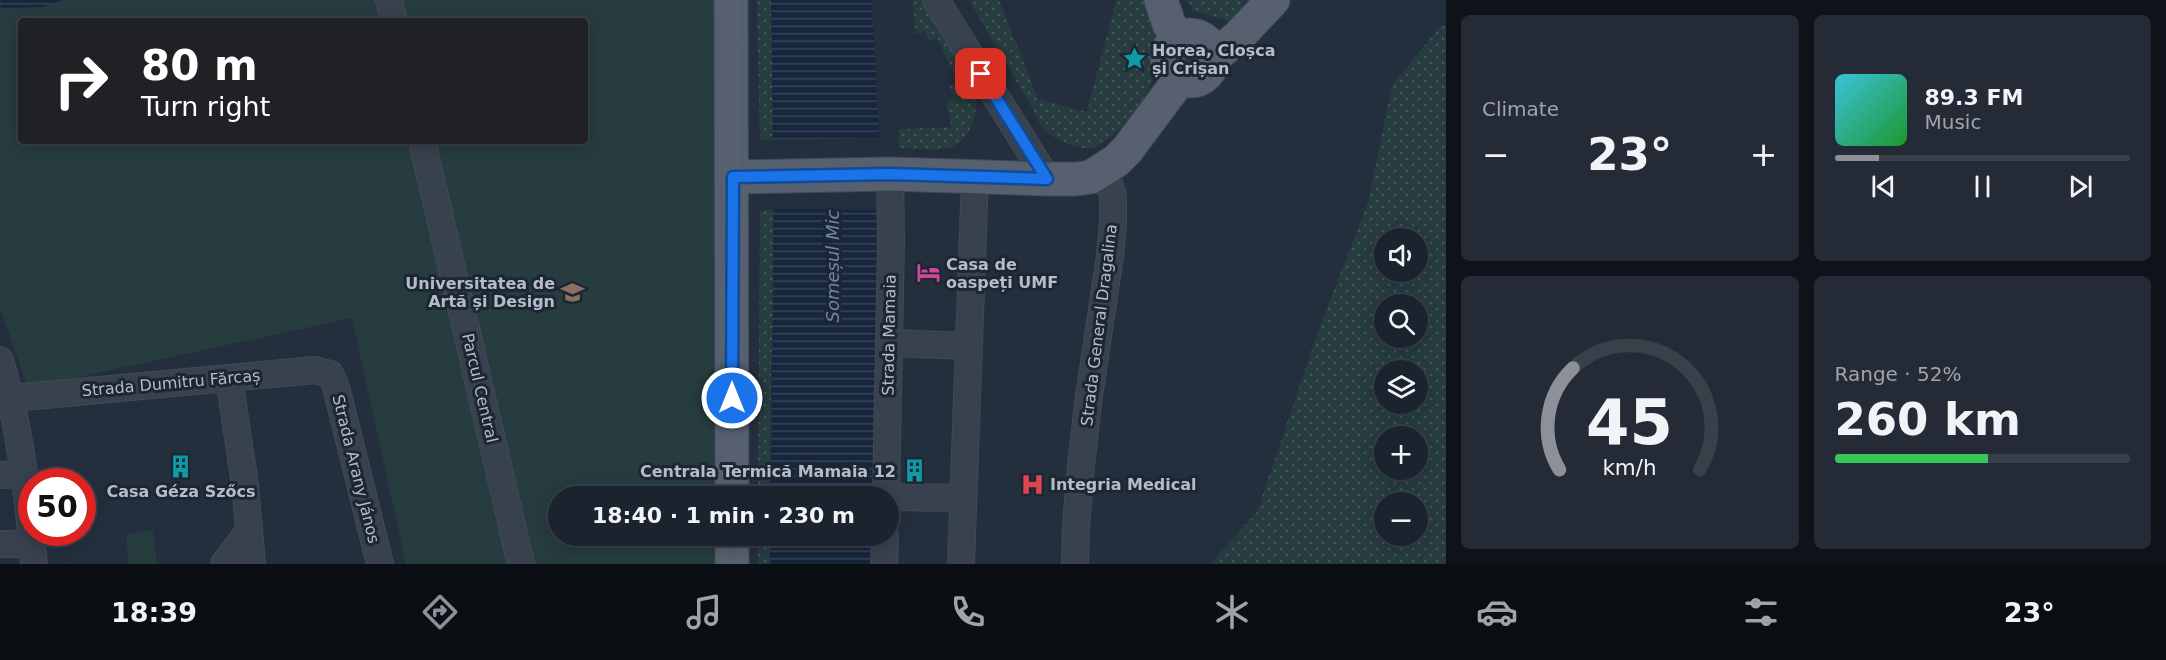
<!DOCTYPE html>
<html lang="en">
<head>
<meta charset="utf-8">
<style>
	:root { --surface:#1b232e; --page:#242b36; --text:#f1f3f6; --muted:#a0a4aa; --line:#39404a; --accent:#8c9099 }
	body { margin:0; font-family:"DejaVu Sans",sans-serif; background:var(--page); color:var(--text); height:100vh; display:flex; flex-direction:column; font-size:22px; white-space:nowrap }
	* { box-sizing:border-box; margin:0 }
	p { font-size:20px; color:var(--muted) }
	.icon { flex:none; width:33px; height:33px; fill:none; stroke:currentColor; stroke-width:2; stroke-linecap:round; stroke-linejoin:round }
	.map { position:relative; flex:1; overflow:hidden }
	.panel { display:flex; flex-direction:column; gap:15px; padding:15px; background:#0f1319; width:720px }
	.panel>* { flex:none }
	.guide { position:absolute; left:18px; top:18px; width:570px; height:126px; border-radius:6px; box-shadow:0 3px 15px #0003,0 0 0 2px var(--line); background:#202124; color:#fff; overflow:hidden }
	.controls { position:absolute; left:1374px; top:228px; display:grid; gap:12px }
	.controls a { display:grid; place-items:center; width:54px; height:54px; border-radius:50%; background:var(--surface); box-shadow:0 3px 15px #0003,0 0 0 2px var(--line); font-size:30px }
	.speed { position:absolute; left:18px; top:468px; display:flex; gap:12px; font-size:30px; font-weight:700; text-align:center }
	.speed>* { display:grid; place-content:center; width:78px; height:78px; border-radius:50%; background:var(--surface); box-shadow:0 3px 15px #0003,0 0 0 2px var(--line); line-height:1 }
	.speed .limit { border:9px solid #d22; background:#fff; color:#111 }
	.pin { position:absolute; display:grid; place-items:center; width:51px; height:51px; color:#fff; margin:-26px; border-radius:12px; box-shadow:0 3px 9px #0006 }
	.me { position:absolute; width:66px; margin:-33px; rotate:0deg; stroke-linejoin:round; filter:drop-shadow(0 0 4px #0008) }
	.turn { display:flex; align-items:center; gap:21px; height:126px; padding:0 24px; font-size:27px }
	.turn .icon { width:78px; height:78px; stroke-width:2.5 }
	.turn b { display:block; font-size:42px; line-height:51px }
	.big { font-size:45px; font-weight:700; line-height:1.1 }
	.panel .card { flex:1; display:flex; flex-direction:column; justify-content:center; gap:9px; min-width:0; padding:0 21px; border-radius:9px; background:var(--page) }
	.panel .dial { align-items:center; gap:0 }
	.dial svg { height:156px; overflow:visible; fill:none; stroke:var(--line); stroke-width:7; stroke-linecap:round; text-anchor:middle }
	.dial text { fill:var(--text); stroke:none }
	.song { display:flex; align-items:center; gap:18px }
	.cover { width:72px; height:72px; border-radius:9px; background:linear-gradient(135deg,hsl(190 70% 55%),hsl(130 70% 35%)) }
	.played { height:6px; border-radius:3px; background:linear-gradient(90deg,var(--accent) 15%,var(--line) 15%) }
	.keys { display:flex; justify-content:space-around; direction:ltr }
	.heat { display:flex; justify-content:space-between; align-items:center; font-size:33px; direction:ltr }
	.charge { height:9px; border-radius:4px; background:linear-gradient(90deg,#34c759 52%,var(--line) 0) }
	.panel .tiles { flex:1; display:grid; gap:15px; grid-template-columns:repeat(2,1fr) }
	.trip { position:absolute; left:548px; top:486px; width:351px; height:60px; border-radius:30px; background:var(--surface); box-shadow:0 3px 15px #0003,0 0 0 2px var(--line); font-weight:700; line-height:60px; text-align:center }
	.tabs { display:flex; height:96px; justify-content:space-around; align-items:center; background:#0b0e12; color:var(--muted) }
	.tabs .icon { width:42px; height:42px }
	.tabs .selected { color:var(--accent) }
	.tabs b { font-size:27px; color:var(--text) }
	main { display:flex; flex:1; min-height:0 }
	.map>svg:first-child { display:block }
	.grass { fill:url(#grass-dots); fill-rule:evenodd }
	.green { fill:#263c3f; fill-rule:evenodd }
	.water { fill:url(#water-rules) }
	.pier { fill:#242f3e }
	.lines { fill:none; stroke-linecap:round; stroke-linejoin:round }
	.minor-casing { stroke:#414a57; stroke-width:28 }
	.major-casing { stroke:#414a57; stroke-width:35 }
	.minor { stroke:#38414e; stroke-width:26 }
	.major { stroke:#56606e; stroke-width:33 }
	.tram { stroke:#5a6575; stroke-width:1.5 }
	.route-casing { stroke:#114b97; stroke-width:15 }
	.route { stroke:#1a73e8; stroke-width:10 }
	.labels { text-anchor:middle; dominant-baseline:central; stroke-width:6; stroke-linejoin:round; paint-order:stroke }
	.poi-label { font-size:16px; font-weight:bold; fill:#b4bcc9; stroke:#1d2633; text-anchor:start }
	.street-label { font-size:16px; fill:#b4bcc9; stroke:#1d2633 }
	.water-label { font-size:18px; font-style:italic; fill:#6d86a8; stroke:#1d2633 }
</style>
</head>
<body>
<main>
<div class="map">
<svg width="1446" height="564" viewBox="0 0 1446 564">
	<defs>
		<pattern id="grass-dots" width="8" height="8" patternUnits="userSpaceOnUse" patternTransform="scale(1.5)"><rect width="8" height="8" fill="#263c3f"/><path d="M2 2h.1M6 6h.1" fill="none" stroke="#435659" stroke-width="1.8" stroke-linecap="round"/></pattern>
		<pattern id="water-rules" width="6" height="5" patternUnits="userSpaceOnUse" patternTransform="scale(1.5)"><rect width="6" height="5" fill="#17263c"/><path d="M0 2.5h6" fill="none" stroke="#364457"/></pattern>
	</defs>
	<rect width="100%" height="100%" fill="#242f3e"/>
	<!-- grass -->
	<g class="grass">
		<polygon points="757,0 771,0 773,140 760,140"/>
		<path d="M913,0H925L975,81C978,96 977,109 972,124C961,158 927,148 898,148L899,129L952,127L946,103L954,99L949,86L958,82L937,38L929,41L925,31L915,34Z"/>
		<path d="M969,0H999L1038,99L1087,112L1116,0H1148C1154,25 1160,47 1155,72C1150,96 1116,141 1092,148C1083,150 1068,144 1061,141C1048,135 1038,125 1034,111Z"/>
		<polygon points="1186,0 1247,0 1231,22 1194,11"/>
		<path d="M1446,25V564H1210L1257,512L1319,329L1368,203L1392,85L1440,27ZM1418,238V272H1384V238ZM1418,304V338H1384V304ZM1418,370V404H1384V370ZM1418,436V470H1384V436ZM1384,502H1418V536H1384Z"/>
		<polygon points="1192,42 1197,43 1204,51 1203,66 1195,72 1177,66 1174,57 1175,52"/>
		<polygon points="774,209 774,290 771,364 770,496 758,496 760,211"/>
		<rect x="758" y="536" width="12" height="28"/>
	</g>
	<!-- green -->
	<g class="green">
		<path d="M0,0H719L723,496H558V536H723L722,564H406L352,318L28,388L0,308ZM21,21H585V141H21Z"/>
		<polygon points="153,530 157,564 129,564 126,535"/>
	</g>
	<!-- water -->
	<g class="water">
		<polygon points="0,0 63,0 43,7 1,8"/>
		<path d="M771,0H872L880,151L875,496H770C774,331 774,166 771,0Z"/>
		<rect x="770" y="536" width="105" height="28"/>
	</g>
	<!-- pier -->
	<polygon class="pier" points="879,138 883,210 774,209 773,140"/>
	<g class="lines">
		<defs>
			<g id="minor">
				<polyline points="389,0 394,21"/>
				<polyline points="936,0 1047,179"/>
				<polyline points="422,141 521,564"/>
				<polyline points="889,343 969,346"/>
				<path d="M0,360C20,426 28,496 34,564"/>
				<polyline points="229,378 245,485 252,564"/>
				<polyline points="12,398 315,370 330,374 336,387 380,564"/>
				<polyline points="0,475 24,474"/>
				<polyline points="886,496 891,242 890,174"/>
				<polyline points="888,497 963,498"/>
				<polyline points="0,544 32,544"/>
				<polyline points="224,564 249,531"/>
				<polyline points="884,564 885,536"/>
				<polyline points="961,564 975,177"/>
				<polyline points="1075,564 1076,525 1081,466 1088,403 1110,256 1113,224 1113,196 1105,170"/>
			</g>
			<g id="major">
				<polyline points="731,0 732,496"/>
				<polyline points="1161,0 1169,24 1178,38"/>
				<circle cx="1190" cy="58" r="23"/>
				<polyline points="1212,59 1239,36 1273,0"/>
				<polyline points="733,177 890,174 1047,179 1076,179 1091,177 1116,161 1127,150 1180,79"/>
				<polyline points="732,536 732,564"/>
			</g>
		</defs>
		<!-- minor casing -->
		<use href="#minor" class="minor-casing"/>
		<!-- major casing -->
		<use href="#major" class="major-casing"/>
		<!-- minor -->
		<use href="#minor" class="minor"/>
		<!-- major -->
		<use href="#major" class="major"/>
		<!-- tram -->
		<g class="tram">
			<polyline points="725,0 725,496"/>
			<polyline points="737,0 738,496"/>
			<polyline points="739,536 739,564"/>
			<polyline points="725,564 725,536"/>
		</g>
	</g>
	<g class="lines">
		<defs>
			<polyline id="route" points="732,398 733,177 890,174 1047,179 981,74"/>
		</defs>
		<!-- route casing -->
		<use href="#route" class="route-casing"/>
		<!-- route -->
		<use href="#route" class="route"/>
	</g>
	<!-- icons -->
	<defs>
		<symbol id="sight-bare" viewBox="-9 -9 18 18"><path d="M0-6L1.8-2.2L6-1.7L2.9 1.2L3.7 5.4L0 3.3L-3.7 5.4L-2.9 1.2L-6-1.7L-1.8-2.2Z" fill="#0f9aa8" stroke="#1d2633" stroke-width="2.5" paint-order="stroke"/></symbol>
		<symbol id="hotel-bare" viewBox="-9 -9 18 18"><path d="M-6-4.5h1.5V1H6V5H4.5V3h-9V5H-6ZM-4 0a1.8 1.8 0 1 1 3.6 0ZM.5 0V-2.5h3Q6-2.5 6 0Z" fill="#d1479c" stroke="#1d2633" stroke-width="2.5" paint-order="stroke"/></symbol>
		<symbol id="university-bare" viewBox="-9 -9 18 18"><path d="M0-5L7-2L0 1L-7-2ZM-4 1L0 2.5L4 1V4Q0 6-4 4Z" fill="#8d6e63" stroke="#1d2633" stroke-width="2.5" paint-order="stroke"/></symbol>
		<symbol id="building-bare" viewBox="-9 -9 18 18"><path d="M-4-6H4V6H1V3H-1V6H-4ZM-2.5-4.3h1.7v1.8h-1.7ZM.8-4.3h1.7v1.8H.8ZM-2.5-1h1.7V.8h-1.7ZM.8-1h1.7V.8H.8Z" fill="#0f9aa8" stroke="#1d2633" stroke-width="2.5" paint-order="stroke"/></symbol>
		<symbol id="hospital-bare" viewBox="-9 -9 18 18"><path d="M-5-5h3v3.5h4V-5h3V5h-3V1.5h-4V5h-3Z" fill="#e0444e" stroke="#1d2633" stroke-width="2.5" paint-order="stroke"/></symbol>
	</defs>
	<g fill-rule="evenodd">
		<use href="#sight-bare" x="1118" y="42" width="33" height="33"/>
		<use href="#hotel-bare" x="912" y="256" width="33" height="33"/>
		<use href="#university-bare" x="556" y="276" width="33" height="33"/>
		<use href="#building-bare" x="164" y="450" width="33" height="33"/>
		<use href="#building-bare" x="898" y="454" width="33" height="33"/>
		<use href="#hospital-bare" x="1016" y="468" width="33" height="33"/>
	</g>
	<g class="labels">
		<!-- poi labels -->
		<g class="poi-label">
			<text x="1152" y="50">Horea, Cloșca<tspan x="1152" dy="18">și Crișan</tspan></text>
			<text x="946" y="264">Casa de<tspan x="946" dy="18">oaspeți UMF</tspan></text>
			<text x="555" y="283" text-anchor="end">Universitatea de<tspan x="555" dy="18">Artă și Design</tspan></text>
			<text x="896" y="471" text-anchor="end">Centrala Termică Mamaia 12</text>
			<text x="1050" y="484">Integria Medical</text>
			<text x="181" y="491" text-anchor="middle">Casa Géza Szőcs</text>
		</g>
		<!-- street labels -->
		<g class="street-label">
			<text transform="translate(1099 325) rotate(-83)">Strada General Dragalina</text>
			<text transform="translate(889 335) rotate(-89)">Strada Mamaia</text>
			<text transform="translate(171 383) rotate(-5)">Strada Dumitru Fărcaș</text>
			<text transform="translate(480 388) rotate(77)">Parcul Central</text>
			<text transform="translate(356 469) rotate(76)">Strada Arany János</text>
		</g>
		<!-- water labels -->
		<g class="water-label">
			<text transform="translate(832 266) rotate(-90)">Someșul Mic</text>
		</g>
	</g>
</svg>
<div class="controls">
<a><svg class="icon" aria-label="sound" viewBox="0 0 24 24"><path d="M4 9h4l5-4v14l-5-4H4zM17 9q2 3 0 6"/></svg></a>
<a><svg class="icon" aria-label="search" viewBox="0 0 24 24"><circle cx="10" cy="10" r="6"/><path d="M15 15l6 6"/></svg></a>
<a><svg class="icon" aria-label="layers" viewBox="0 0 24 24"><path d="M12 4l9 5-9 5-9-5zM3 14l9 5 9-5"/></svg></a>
<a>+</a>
<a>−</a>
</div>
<div class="speed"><div class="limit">50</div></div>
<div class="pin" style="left:981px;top:74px;background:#d93025"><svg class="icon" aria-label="arrive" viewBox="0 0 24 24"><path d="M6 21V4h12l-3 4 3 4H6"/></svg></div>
<svg class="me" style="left:732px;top:398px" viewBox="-20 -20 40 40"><circle r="17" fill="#1a73e8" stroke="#fff" stroke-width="3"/><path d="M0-11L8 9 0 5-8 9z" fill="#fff"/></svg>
<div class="trip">18:40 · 1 min · 230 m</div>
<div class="guide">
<div class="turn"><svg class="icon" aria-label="right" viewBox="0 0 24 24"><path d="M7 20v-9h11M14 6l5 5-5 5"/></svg><div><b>80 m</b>Turn right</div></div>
</div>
</div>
<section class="panel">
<div class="tiles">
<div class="card"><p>Climate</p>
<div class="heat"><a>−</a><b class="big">23°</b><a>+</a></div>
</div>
<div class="card">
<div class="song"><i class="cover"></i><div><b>89.3 FM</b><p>Music</p></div></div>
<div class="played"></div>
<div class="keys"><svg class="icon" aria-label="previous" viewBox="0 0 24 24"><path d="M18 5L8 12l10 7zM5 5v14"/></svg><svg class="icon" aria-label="pause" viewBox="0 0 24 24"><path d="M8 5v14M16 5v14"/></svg><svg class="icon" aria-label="next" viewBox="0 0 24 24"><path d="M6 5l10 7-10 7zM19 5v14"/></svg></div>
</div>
<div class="card dial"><svg viewBox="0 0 100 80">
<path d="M14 69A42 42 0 1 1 86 69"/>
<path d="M14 69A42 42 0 0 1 21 17" stroke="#8c9099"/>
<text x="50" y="56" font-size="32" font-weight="700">45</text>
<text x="50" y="72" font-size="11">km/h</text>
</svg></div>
<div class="card"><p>Range · 52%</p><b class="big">260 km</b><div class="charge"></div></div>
</div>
</section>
</main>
<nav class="tabs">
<b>18:39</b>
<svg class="icon selected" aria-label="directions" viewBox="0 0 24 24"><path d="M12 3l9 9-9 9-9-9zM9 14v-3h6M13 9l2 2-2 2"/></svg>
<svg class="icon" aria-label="music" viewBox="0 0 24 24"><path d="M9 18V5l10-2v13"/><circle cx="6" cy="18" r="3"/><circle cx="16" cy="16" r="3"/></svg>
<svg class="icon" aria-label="phone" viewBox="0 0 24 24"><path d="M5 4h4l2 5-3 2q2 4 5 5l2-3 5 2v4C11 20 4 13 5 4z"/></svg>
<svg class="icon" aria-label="climate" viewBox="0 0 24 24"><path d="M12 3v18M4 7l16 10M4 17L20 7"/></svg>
<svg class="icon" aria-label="car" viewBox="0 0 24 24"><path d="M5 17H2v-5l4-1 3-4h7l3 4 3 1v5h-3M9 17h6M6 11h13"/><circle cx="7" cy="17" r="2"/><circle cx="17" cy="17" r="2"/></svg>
<svg class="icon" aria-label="filters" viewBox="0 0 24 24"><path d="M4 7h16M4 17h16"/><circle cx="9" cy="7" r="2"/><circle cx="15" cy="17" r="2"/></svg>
<b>23°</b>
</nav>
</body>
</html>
